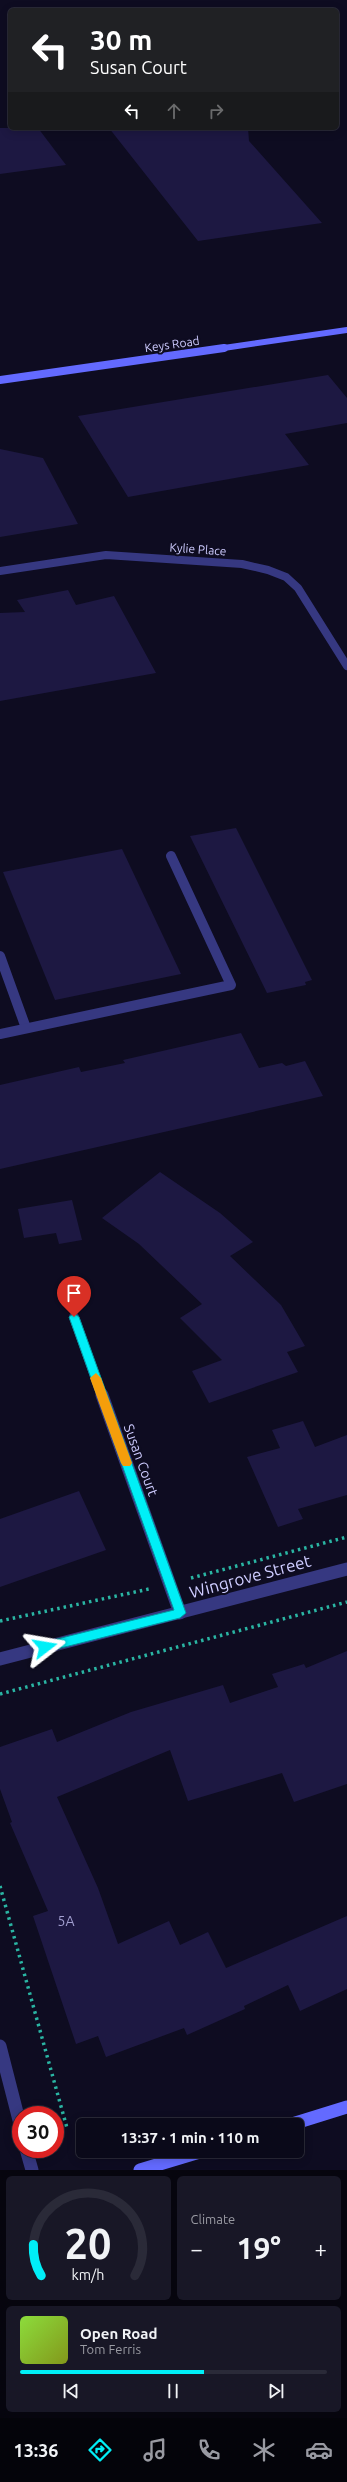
<!DOCTYPE html>
<html lang="en">
<head>
<meta charset="utf-8">
<style>
	:root { --surface:#0a0919; --page:#181726; --text:#f1f3f6; --muted:#999aa2; --line:#2a2a38; --accent:#00eff7 }
	body { margin:0; font-family:Ubuntu,sans-serif; background:var(--page); color:var(--text); height:100vh; display:flex; flex-direction:column; font-size:15px; white-space:nowrap }
	* { box-sizing:border-box; margin:0 }
	p { font-size:13px; color:var(--muted) }
	.icon { flex:none; width:22px; height:22px; fill:none; stroke:currentColor; stroke-width:2; stroke-linecap:round; stroke-linejoin:round }
	.map { position:relative; height:2170px; overflow:hidden }
	.details { display:flex; flex-direction:column; gap:6px; padding:6px; background:#06050e; flex:1 }
	.details>* { flex:none }
	.guide { position:absolute; left:8px; top:8px; width:331px; height:122px; border-radius:6px; box-shadow:0 2px 10px #0003,0 0 0 1px var(--line); background:#202124; color:#fff; overflow:hidden }
	.speed { position:absolute; left:12px; top:2106px; display:flex; gap:8px; font-size:20px; font-weight:700; text-align:center }
	.speed>* { display:grid; place-content:center; width:52px; height:52px; border-radius:50%; background:var(--surface); box-shadow:0 2px 10px #0003,0 0 0 1px var(--line); line-height:1 }
	.speed .limit { border:6px solid #d22; background:#fff; color:#111 }
	.pin { position:absolute; display:grid; place-items:center; width:34px; height:34px; color:#fff; margin:-41px -17px; border-radius:50% 50% 50% 0; rotate:-45deg; box-shadow:0 0 4px #0007 }
	.pin .icon { rotate:45deg }
	.me { position:absolute; width:44px; margin:-22px; rotate:76deg; stroke-linejoin:round; filter:drop-shadow(0 0 3px #0008) }
	.turn { display:flex; align-items:center; gap:14px; height:84px; padding:0 16px; font-size:18px }
	.turn .icon { width:52px; height:52px; stroke-width:2.5 }
	.turn b { display:block; font-size:28px; line-height:34px }
	.lanes { display:flex; align-items:center; height:38px; padding:0 16px; background:#0003; justify-content:center; gap:20px; direction:ltr }
	.lanes .off { opacity:.35 }
	.big { font-size:30px; font-weight:700; line-height:1.1 }
	.details .tile { flex:1; display:flex; flex-direction:column; justify-content:center; gap:6px; min-width:0; padding:0 14px; border-radius:6px; background:var(--page) }
	.details .dial { align-items:center; gap:0 }
	.dial svg { height:104px; overflow:visible; fill:none; stroke:var(--line); stroke-width:7; stroke-linecap:round; text-anchor:middle }
	.dial text { fill:var(--text); stroke:none }
	.song { display:flex; align-items:center; gap:12px }
	.cover { width:48px; height:48px; border-radius:6px; background:linear-gradient(135deg,hsl(90 70% 55%),hsl(70 70% 35%)) }
	.played { height:4px; border-radius:2px; background:linear-gradient(90deg,var(--accent) 60%,var(--line) 60%) }
	.keys { display:flex; justify-content:space-around; direction:ltr }
	.heat { display:flex; justify-content:space-between; align-items:center; font-size:22px; direction:ltr }
	.details .tiles { flex:1; display:grid; gap:6px; grid-template-columns:1fr 1fr }
	.tile:last-child { grid-column:span 2 }
	.trip { position:absolute; left:76px; top:2118px; width:228px; height:40px; border-radius:6px; background:var(--surface); box-shadow:0 2px 10px #0003,0 0 0 1px var(--line); font-weight:700; line-height:40px; text-align:center }
	.dock { display:flex; height:64px; justify-content:space-around; align-items:center; background:#04040a; color:var(--muted) }
	.dock .icon { width:28px; height:28px }
	.dock .active { color:var(--accent) }
	.dock b { font-size:18px; color:var(--text) }
	.map>svg:first-child { display:block }
	.building { fill:#1d1842 }
	.lines { fill:none; stroke-linecap:round; stroke-linejoin:round }
	.path { stroke:#2ab5a3; stroke-width:3.5; stroke-dasharray:2.5 4; stroke-linecap:butt }
	.lane { stroke:#363881; stroke-width:10 }
	.street-far2 { stroke:#363881; stroke-width:8 }
	.street-far1 { stroke:#363881; stroke-width:10 }
	.street { stroke:#363881; stroke-width:13 }
	.secondary-far2 { stroke:#636aff; stroke-width:6 }
	.secondary-far1 { stroke:#636aff; stroke-width:8 }
	.secondary { stroke:#636aff; stroke-width:13 }
	.route { fill:#00eff7; stroke:#009ba1 }
	.slow { fill:#f59e0b }
	.labels { text-anchor:middle; dominant-baseline:central; stroke-width:4; stroke-linejoin:round; paint-order:stroke }
	.far-street-label { font-size:12px; fill:#ceccff; stroke:#0e0c21 }
	.street-label { font-size:14px; fill:#ceccff; stroke:#0e0c21 }
	.near-number-label { font-size:14px; fill:#a29fd0 }
	.near-street-label { font-size:17px; fill:#ceccff; stroke:#0e0c21 }
</style>
</head>
<body>
<div class="map">
<svg width="347" height="2170" viewBox="0 0 347 2170">
	<rect width="100%" height="100%" fill="#0e0c21"/>
	<!-- building -->
	<g class="building">
		<polygon points="0,128 38,128 66,165 0,174"/>
		<polygon points="109,128 248,128 249,141 322,223 198,241"/>
		<polygon points="328,375 347,398 347,423 285,434 309,465 128,497 78,416"/>
		<polygon points="0,449 43,458 78,524 0,537"/>
		<polygon points="68,590 76,605 114,596 156,673 0,701 0,613 25,612 17,600"/>
		<polygon points="236,828 312,980 305,982 306,985 267,993 190,836"/>
		<polygon points="122,849 181,974 55,1000 3,872"/>
		<polygon points="241,1033 259,1068 282,1063 286,1066 305,1061 323,1096 0,1169 0,1085 79,1067 81,1072 125,1063 123,1060"/>
		<polygon points="160,1172 220,1213 253,1242 230,1256 281,1305 305,1346 287,1352 298,1372 209,1403 192,1371 222,1360 180,1318 202,1304 139,1244 102,1218"/>
		<polygon points="72,1200 82,1240 59,1244 56,1233 24,1238 18,1209"/>
		<polygon points="303,1421 315,1447 347,1435 347,1495 298,1509 303,1519 278,1527 247,1457 280,1448 272,1430"/>
		<polygon points="79,1491 106,1550 0,1587 0,1519"/>
		<polygon points="347,1651 347,1784 294,1802 282,1773 188,1801 170,1750 57,1797 98,1888 118,1944 169,1921 180,1945 208,1932 226,1968 347,1916 347,1989 300,2011 288,1985 244,2006 245,2009 187,2035 184,2028 106,2057 98,2036 76,2044 33,1916 48,1911 10,1823 12,1822 0,1789 0,1747 52,1729 57,1742 131,1712 223,1685 230,1703 278,1687 272,1674 304,1664 306,1668"/>
	</g>
	<g class="lines">
		<!-- path -->
		<g class="path">
			<polyline points="191,1578 347,1537"/>
			<polyline points="0,1621 149,1589"/>
			<polyline points="0,1694 347,1602"/>
			<polyline points="0,1886 67,2128"/>
		</g>
		<!-- lane -->
		<g class="lane">
			<polyline points="0,956 26,1028"/>
			<polyline points="0,1034 231,985 171,856"/>
		</g>
		<!-- street-far2 -->
		<polyline class="street-far2" points="0,571 106,555 242,564 268,570 286,577 298,588 347,666"/>
		<!-- street-far1 -->
		<polyline class="street-far1" points="74,1317 102,1396"/>
		<!-- street -->
		<g class="street">
			<polyline points="102,1395 180,1613"/>
			<polyline points="0,1659 347,1569"/>
			<polyline points="0,2046 21,2128"/>
			<polyline points="26,2149 32,2170"/>
		</g>
		<!-- secondary-far2 -->
		<polyline class="secondary-far2" points="217,349 347,330"/>
		<!-- secondary-far1 -->
		<polyline class="secondary-far1" points="0,380 224,348"/>
		<!-- secondary -->
		<g class="secondary">
			<polyline points="289,2125 347,2107"/>
			<polyline points="140,2170 203,2151"/>
		</g>
	</g>
	<!-- route -->
	<polygon class="route" points="74,1313 79,1317 186,1613 180,1618 45,1652 39,1647 45,1642 174,1610 69,1317"/>
	<!-- slow -->
	<polygon class="slow" points="96,1373 101,1378 132,1463 130,1466 123,1466 121,1463 90,1378"/>
	<g class="labels">
		<!-- far-street labels -->
		<g class="far-street-label">
			<text transform="translate(172 344) rotate(-8)">Keys Road</text>
			<text transform="translate(198 549) rotate(4)">Kylie Place</text>
		</g>
		<!-- street labels -->
		<g class="street-label">
			<text transform="translate(141 1460) rotate(70)">Susan Court</text>
		</g>
		<!-- near-number labels -->
		<g class="near-number-label">
			<text x="66" y="1921">5A</text>
		</g>
		<!-- near-street labels -->
		<g class="near-street-label">
			<text transform="translate(250 1576) rotate(-15)">Wingrove Street</text>
		</g>
	</g>
</svg>
<div class="speed"><div class="limit">30</div></div>
<div class="pin" style="left:74px;top:1317px;background:#d93025"><svg class="icon" aria-label="arrive" viewBox="0 0 24 24"><path d="M6 21V4h12l-3 4 3 4H6"/></svg></div>
<svg class="me" style="left:45px;top:1647px" viewBox="-20 -20 40 40"><path d="M0-17L14 15 0 8-14 15z" fill="#00eff7" stroke="#fff" stroke-width="4"/></svg>
<div class="trip">13:37 · 1 min · 110 m</div>
<div class="guide">
<div class="turn"><svg class="icon" aria-label="left" viewBox="0 0 24 24"><path d="M17 20v-9H6M10 6l-5 5 5 5"/></svg><div><b>30 m</b>Susan Court</div></div>
<div class="lanes"><svg class="icon" aria-label="left" viewBox="0 0 24 24"><path d="M17 20v-9H6M10 6l-5 5 5 5"/></svg><svg class="icon off" aria-label="ahead" viewBox="0 0 24 24"><path d="M12 20V5M6 11l6-6 6 6"/></svg><svg class="icon off" aria-label="right" viewBox="0 0 24 24"><path d="M7 20v-9h11M14 6l5 5-5 5"/></svg></div>
</div>
</div>
<section class="details">
<div class="tiles">
<div class="tile dial"><svg viewBox="0 0 100 80">
<path d="M14 69A42 42 0 1 1 86 69"/>
<path d="M14 69A42 42 0 0 1 8 45" stroke="#00eff7"/>
<text x="50" y="56" font-size="32" font-weight="700">20</text>
<text x="50" y="72" font-size="11">km/h</text>
</svg></div>
<div class="tile"><p>Climate</p>
<div class="heat"><a>−</a><b class="big">19°</b><a>+</a></div>
</div>
<div class="tile">
<div class="song"><i class="cover"></i><div><b>Open Road</b><p>Tom Ferris</p></div></div>
<div class="played"></div>
<div class="keys"><svg class="icon" aria-label="previous" viewBox="0 0 24 24"><path d="M18 5L8 12l10 7zM5 5v14"/></svg><svg class="icon" aria-label="pause" viewBox="0 0 24 24"><path d="M8 5v14M16 5v14"/></svg><svg class="icon" aria-label="next" viewBox="0 0 24 24"><path d="M6 5l10 7-10 7zM19 5v14"/></svg></div>
</div>
</div>
</section>
<nav class="dock">
<b>13:36</b>
<svg class="icon active" aria-label="directions" viewBox="0 0 24 24"><path d="M12 3l9 9-9 9-9-9zM9 14v-3h6M13 9l2 2-2 2"/></svg>
<svg class="icon" aria-label="music" viewBox="0 0 24 24"><path d="M9 18V5l10-2v13"/><circle cx="6" cy="18" r="3"/><circle cx="16" cy="16" r="3"/></svg>
<svg class="icon" aria-label="phone" viewBox="0 0 24 24"><path d="M5 4h4l2 5-3 2q2 4 5 5l2-3 5 2v4C11 20 4 13 5 4z"/></svg>
<svg class="icon" aria-label="climate" viewBox="0 0 24 24"><path d="M12 3v18M4 7l16 10M4 17L20 7"/></svg>
<svg class="icon" aria-label="car" viewBox="0 0 24 24"><path d="M5 17H2v-5l4-1 3-4h7l3 4 3 1v5h-3M9 17h6M6 11h13"/><circle cx="7" cy="17" r="2"/><circle cx="17" cy="17" r="2"/></svg>
</nav>
</body>
</html>
